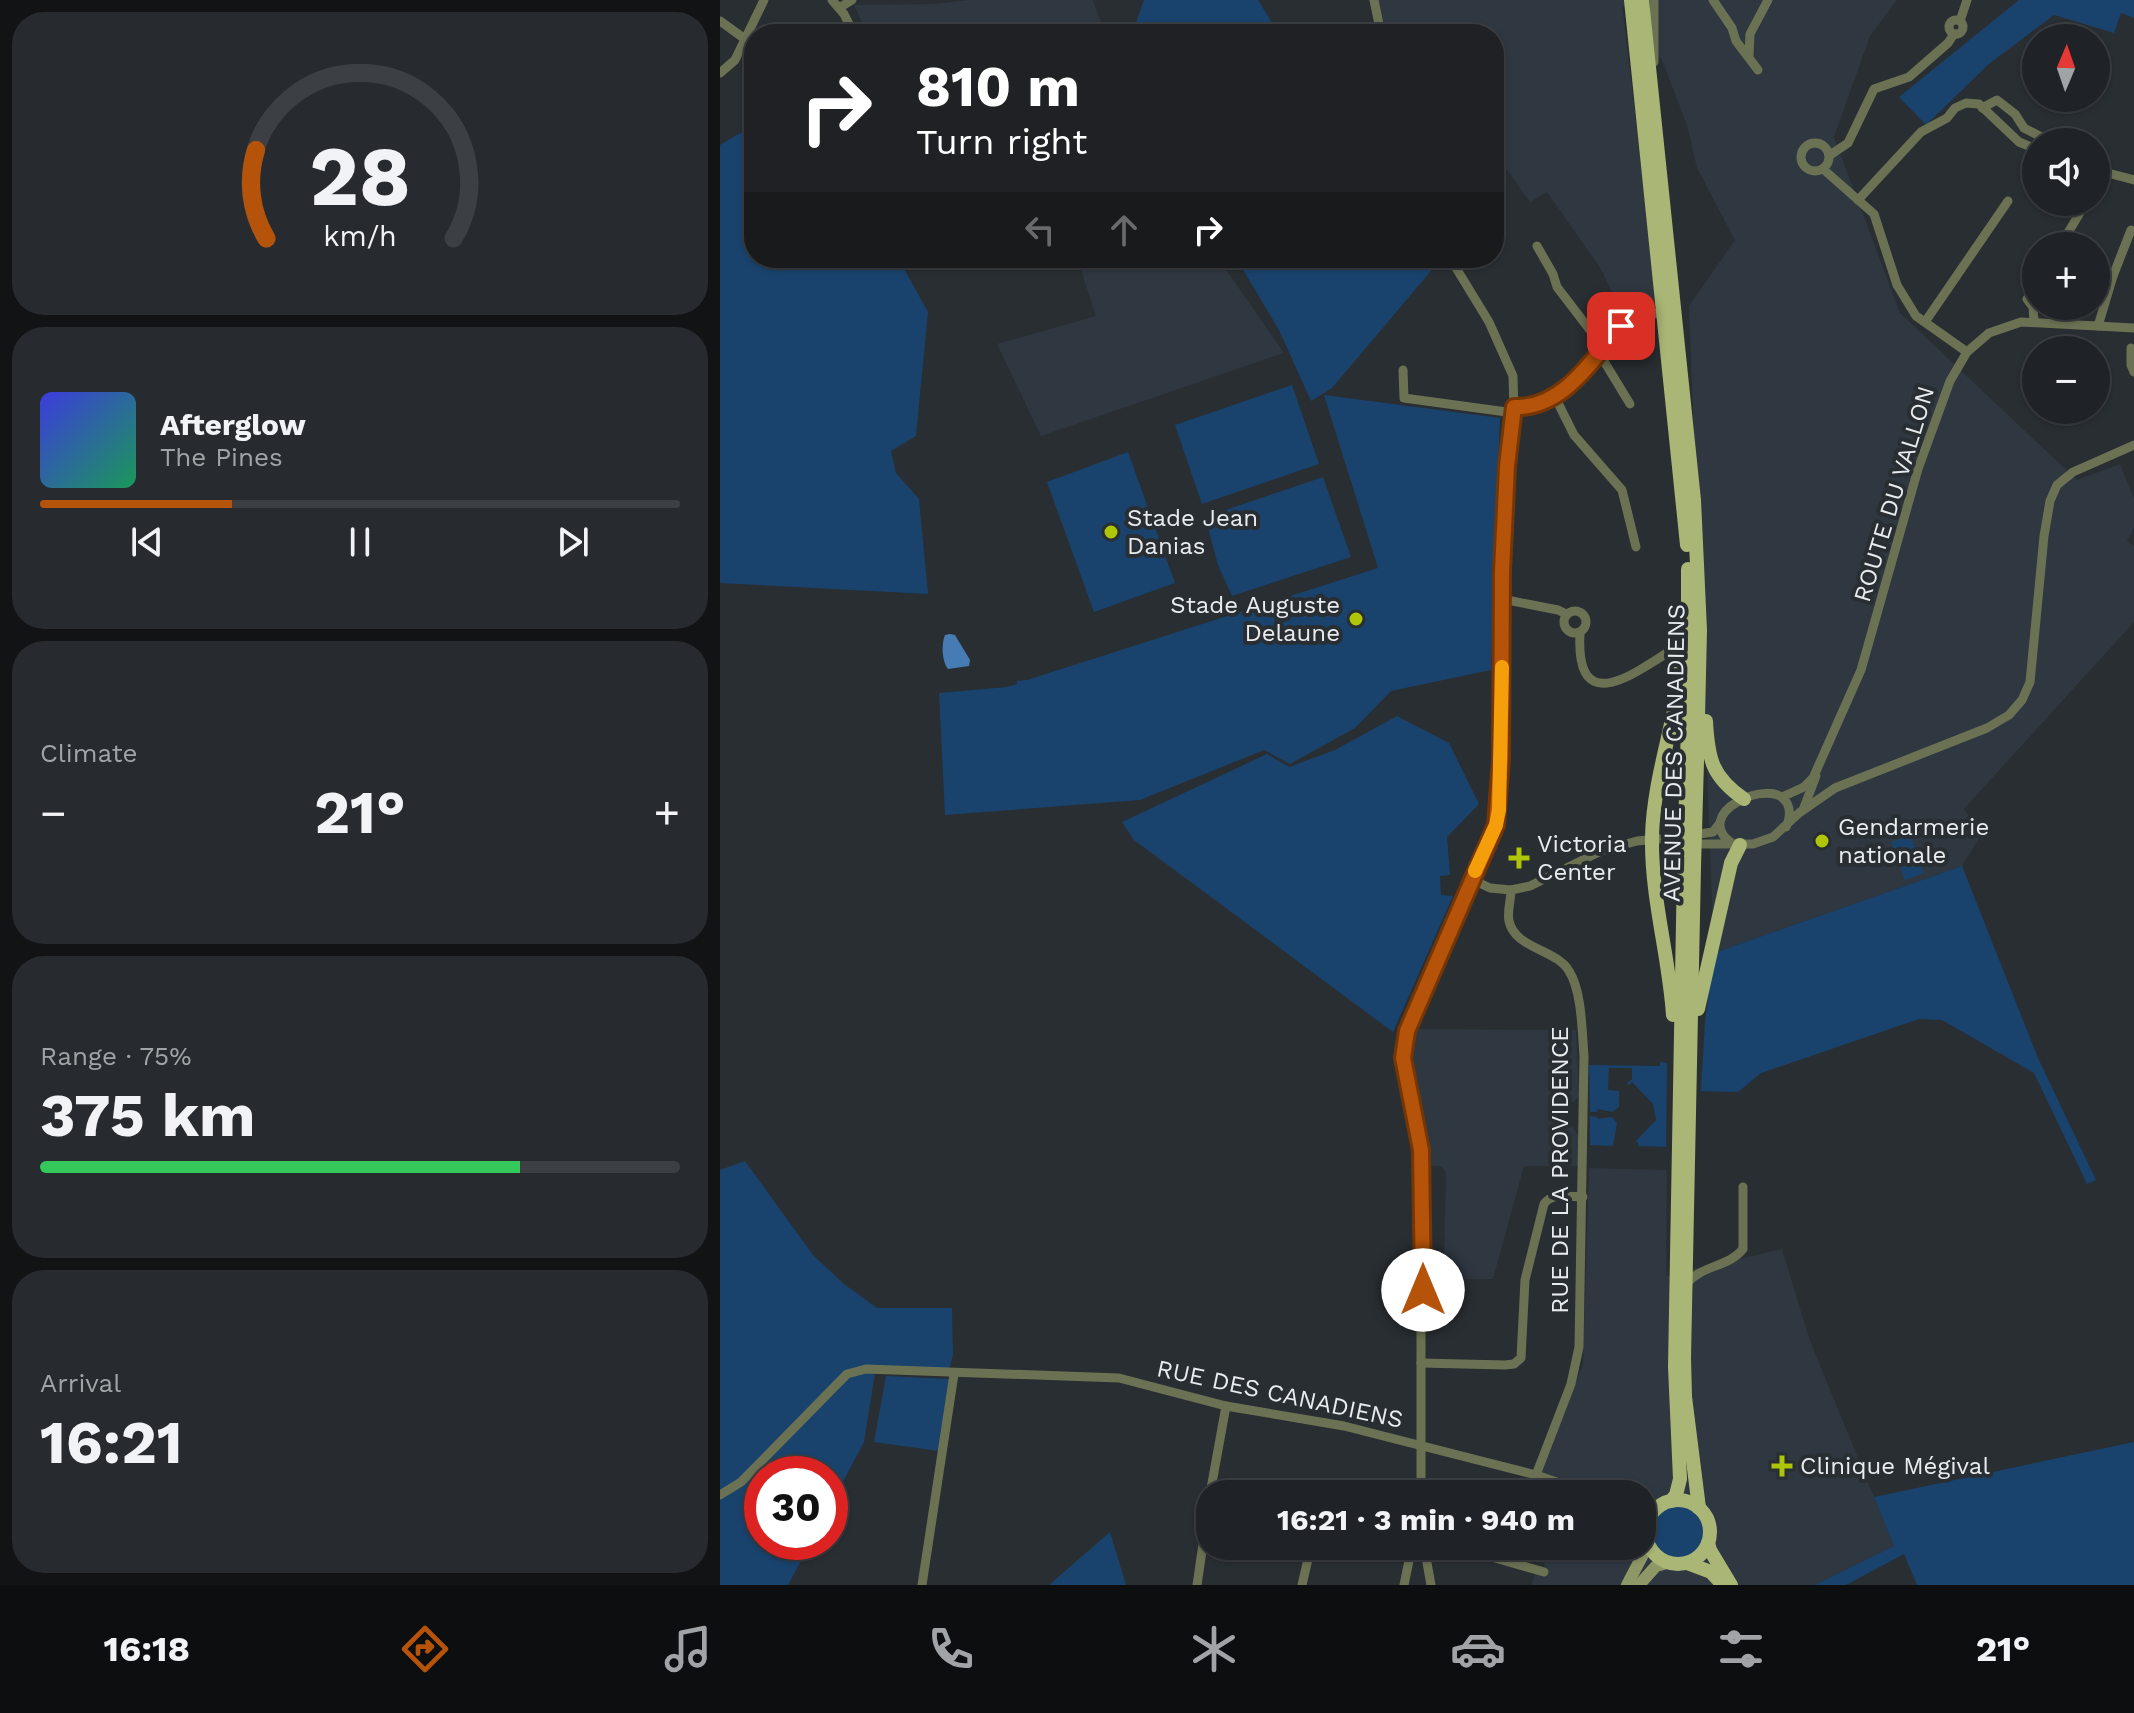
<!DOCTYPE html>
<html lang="en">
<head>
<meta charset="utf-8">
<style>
	:root { --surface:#1f2226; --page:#272a2e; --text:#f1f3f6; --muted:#a1a4a7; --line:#3c3f43; --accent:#b45309 }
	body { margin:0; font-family:"Work Sans",sans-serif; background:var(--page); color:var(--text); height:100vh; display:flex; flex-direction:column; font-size:30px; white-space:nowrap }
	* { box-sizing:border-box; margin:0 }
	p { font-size:26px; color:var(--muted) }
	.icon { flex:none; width:44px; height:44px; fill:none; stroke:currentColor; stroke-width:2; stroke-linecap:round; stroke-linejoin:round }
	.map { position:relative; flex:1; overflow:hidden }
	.side { display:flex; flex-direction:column; gap:12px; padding:12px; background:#111315; width:720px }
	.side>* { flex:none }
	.banner { position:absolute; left:24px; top:24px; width:760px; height:244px; border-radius:32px; box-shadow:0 2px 6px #0004,0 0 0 2px var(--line); background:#202124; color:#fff; overflow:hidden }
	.needle { width:52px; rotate:2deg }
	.buttons { position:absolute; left:1302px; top:24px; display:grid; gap:16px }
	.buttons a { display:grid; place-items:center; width:88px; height:88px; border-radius:50%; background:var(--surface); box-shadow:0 2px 6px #0004,0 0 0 2px var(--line); font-size:40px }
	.speed { position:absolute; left:24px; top:1456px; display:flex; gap:16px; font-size:40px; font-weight:700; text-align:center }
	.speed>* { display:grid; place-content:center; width:104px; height:104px; border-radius:50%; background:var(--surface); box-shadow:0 2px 6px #0004,0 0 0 2px var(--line); line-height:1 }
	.speed .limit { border:12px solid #d22; background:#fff; color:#111 }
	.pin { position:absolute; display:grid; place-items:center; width:68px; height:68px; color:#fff; margin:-34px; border-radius:16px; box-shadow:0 4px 12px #0006 }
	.me { position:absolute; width:88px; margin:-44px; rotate:0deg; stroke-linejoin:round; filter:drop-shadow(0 0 6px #0008) }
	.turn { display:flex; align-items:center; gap:28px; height:168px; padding:0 40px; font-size:36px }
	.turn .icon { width:104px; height:104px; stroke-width:2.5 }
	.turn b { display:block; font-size:56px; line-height:68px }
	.lanes { display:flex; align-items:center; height:76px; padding:0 40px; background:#0003; justify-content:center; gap:40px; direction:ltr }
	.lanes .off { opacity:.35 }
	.big { font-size:60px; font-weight:700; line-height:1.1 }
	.side .tile { flex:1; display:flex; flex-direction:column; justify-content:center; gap:12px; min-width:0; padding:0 28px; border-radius:32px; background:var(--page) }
	.side .dial { align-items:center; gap:0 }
	.dial svg { height:208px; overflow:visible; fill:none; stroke:var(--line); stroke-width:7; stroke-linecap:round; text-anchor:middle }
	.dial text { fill:var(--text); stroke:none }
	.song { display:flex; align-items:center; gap:24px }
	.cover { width:96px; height:96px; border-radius:12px; background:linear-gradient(135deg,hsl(240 70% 55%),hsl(150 70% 35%)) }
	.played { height:8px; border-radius:4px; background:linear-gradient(90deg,var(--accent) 30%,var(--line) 30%) }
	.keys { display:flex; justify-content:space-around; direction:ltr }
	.heat { display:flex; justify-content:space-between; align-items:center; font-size:44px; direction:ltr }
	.charge { height:12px; border-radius:6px; background:linear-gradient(90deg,#34c759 75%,var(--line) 0) }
	.trip { position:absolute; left:476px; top:1480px; width:460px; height:80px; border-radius:32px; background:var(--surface); box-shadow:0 2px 6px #0004,0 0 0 2px var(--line); font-weight:700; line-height:80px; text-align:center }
	.menu { display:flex; height:128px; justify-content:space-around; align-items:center; background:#0c0e0f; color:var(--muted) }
	.menu .icon { width:56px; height:56px }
	.menu .current { color:var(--accent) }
	.menu b { font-size:36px; color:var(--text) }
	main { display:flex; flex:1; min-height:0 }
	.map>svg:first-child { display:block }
	.built { fill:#2f3741 }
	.green { fill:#19436d }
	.water { fill:#467bb3 }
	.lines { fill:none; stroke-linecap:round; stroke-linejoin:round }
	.street { stroke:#6b7253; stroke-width:9 }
	.secondary { stroke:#8e9866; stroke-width:12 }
	.primary { stroke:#a9b675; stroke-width:14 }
	.primary-bridge { stroke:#a9b675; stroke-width:14 }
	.route-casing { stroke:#753606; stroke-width:20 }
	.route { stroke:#b45309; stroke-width:14 }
	.slow { stroke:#f59e0b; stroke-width:14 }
	.poi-dot { fill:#aec508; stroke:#292e32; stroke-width:3 }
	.labels { text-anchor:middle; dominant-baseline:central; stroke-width:8; stroke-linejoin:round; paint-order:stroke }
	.street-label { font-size:24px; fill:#e9ecef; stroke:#292e32 }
	.poi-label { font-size:24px; fill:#e9ecef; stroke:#292e32; text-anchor:start }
</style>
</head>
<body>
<main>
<section class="side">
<div class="tile dial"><svg viewBox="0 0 100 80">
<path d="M14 69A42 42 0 1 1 86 69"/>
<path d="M14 69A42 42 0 0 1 10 35" stroke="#b45309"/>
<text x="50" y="56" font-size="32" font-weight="700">28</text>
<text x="50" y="72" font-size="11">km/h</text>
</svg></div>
<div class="tile">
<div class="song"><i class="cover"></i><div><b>Afterglow</b><p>The Pines</p></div></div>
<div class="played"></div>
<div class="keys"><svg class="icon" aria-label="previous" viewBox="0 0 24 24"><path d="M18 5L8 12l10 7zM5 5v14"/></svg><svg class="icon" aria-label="pause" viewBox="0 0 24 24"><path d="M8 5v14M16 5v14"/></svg><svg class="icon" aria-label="next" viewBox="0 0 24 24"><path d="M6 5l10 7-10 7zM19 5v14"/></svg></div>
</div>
<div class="tile"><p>Climate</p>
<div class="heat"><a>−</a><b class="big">21°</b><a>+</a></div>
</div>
<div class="tile"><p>Range · 75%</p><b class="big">375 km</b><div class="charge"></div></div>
<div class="tile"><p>Arrival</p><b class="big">16:21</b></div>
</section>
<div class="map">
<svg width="1414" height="1585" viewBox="0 0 1414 1585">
	<rect width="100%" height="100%" fill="#292e32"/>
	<!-- built -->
	<g class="built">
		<polygon points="249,0 373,0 385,34 147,34 134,5 215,4"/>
		<polygon points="654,0 1177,0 1150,36 1114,137 1180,313 1357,480 1400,464 1414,498 1414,528 1407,541 1414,546 1414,622 1244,809 1262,833 1242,866 994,953 969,306 1015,240 977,168 967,125 942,60 902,4 938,308 904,318 881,269 827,192 810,202 774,152 774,34 662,34"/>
		<polygon points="357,258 498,258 564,353 321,436 277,344 376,316"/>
		<polygon points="695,1029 856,1030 859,1096 851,1104 845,1105 845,1124 850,1124 858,1135 858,1166 804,1166 773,1279 720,1279 722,1261 724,1260 726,1173 721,1166 708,1166 689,1056 688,1047"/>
		<polygon points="869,1168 947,1170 946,1276 1062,1249 1089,1338 1174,1546 1095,1585 812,1585 816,1570 824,1571 825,1558 820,1546 922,1546 922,1494 811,1494 863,1365"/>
	</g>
	<!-- green -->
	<g class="green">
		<polygon points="424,0 538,0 559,34 412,34"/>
		<polygon points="1299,0 1414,0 1414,18 1401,13 1394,33 1334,15 1270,63 1206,125 1179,97"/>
		<polygon points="34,125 34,258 178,258 208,312 196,436 171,451 176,473 199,499 208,594 0,583 0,145"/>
		<polygon points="516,258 721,258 721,259 612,388 591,401 559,330"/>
		<polygon points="572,385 599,464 482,504 455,425"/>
		<polygon points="604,395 780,418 771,670 671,691 635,728 570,764 544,750 420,800 225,815 219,693 287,687 297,684 297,681 307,680 658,568"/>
		<polygon points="408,452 455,583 374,612 327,482"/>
		<polygon points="603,477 631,557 512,596 498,565 485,517"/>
		<polygon points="677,716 729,743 759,804 727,837 730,875 720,876 721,895 733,896 673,1032 414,840 402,822 547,754 569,767 615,750"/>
		<polygon points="1190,835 1204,873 1185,880 1171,842"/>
		<polygon points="1242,866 1318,1058 1376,1180 1367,1184 1314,1073 1222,1020 1199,1019 1041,1073 1018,1092 981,1091 985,1022 994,953"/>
		<polygon points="940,1062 947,1063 946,1147 917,1146 919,1144 916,1141 936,1120 933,1104 912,1082 909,1085 907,1083 912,1079 912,1068 889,1068 888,1090 899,1091 899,1107 892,1112 878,1109 877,1112 870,1112 869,1065 940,1066"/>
		<polygon points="870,1116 877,1117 877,1119 892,1117 897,1123 893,1146 870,1145"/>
		<polygon points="25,1161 93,1255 124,1284 157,1308 232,1308 233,1355 229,1370 156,1367 144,1442 110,1506 110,1474 42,1474 42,1542 91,1542 68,1585 0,1585 0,1170"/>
		<polygon points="166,1376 229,1379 219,1451 154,1442"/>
		<polygon points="1414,1442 1414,1585 1197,1585 1184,1554 1126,1585 1095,1585 1174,1546 1154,1497"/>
		<circle cx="958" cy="1533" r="28"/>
		<polygon points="390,1532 406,1585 329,1585"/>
	</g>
	<!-- water -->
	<path class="water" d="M230,634L235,635L250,660L249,666L228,669C222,662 221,644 225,635Z"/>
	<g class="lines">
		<!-- street -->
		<g class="street">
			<polyline points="112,0 124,14 134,34"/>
			<polyline points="654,0 661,34"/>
			<polyline points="934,0 934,62"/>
			<polyline points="993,0 1012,28 1016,41 1038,70"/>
			<polyline points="119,8 132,0"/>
			<circle cx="1236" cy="27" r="7"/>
			<polyline points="0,21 25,39"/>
			<polyline points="1240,21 1247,0"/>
			<polyline points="1029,56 1030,34 1048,0"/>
			<polyline points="0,73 15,60 44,0"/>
			<polyline points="1262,108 1277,100 1295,114 1304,128 1329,141"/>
			<circle cx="1095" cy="157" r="14"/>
			<polyline points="1110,155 1128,143 1154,89 1189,77 1228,43 1234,34"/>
			<polyline points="1376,164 1384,172 1414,180"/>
			<polyline points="1103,169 1154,214 1177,285 1196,316 1247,352"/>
			<polyline points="1138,200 1201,132 1227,118 1235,108 1246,103 1259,104 1299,142 1316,149"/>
			<polyline points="817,246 833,274 837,287 883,347"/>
			<polyline points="1340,246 1361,211"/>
			<polyline points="1314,321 1313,307 1307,299 1316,284"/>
			<polyline points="1205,322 1288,201"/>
			<polyline points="1378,326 1393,276 1411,230"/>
			<polyline points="1411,348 1411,365 1414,372"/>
			<polyline points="879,353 910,404"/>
			<polyline points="683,370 684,398 794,413"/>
			<polyline points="835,397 854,435 902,490 916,547"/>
			<path d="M794,407C834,408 859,377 883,348C889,340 895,330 903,325C915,317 930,314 944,312"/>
			<polyline points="782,599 838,610 846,614"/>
			<circle cx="855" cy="622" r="11"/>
			<path d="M860,633C857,688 879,695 923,668C936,660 949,653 959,643"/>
			<polyline points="1062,797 1084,787 1093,778 1141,670 1198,469 1230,381 1247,352 1269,333 1301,322 1414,328"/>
			<polyline points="1083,810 1096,776"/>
			<path d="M1066,827C1070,819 1071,811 1067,803C1052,775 968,814 1013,844H1033L1053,837L1079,813L1115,788L1267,728L1289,715L1302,700L1310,682L1324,536L1330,501L1337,485L1353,472L1414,445"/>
			<polyline points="973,835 993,832 1000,823"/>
			<polyline points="751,879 770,888 791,890 810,886 881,851 917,841 938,839 952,839 960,844 1013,844"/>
			<path d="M791,890C791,900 787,911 789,921C795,949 836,949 849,971C862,991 862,1032 864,1056L859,1347L851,1384L816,1475"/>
			<path d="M967,1283C982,1265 1009,1267 1023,1249V1187"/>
			<path d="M701,1363L785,1365L794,1364L801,1358L805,1280L824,1204C832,1192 850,1197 863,1197"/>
			<polyline points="490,1494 506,1406"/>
			<polyline points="701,1494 701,1150 683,1058 687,1031 776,825 779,810 782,571 787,466 794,413 793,376 769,322 730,258"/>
			<polyline points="0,1495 21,1482 127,1374 146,1369 399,1378 506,1406 624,1426 816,1475 872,1494"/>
			<polyline points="922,1512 934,1511"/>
			<polyline points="922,1523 925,1526"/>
			<polyline points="704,1546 711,1585"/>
			<polyline points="733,1546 824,1572"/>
			<polyline points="202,1585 234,1374"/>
			<polyline points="477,1585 490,1497"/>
			<polyline points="582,1585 591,1546"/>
			<polyline points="684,1585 692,1546"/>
		</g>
		<!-- secondary -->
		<g class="secondary">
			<polyline points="907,1585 928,1545"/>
			<polyline points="919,1585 936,1566 947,1563"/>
		</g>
		<!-- primary -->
		<g class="primary">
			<polyline points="911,0 967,545"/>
			<polyline points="922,0 974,500 980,630 977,761"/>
			<path d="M986,721C988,759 992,777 1024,799"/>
			<polyline points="968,725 968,569"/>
			<polyline points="974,867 964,1358 965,1397 979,1508"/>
			<polyline points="978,1009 1011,863 1020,845"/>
			<path d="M953,1015C949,956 931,897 932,837C933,787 950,736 959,686V672"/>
			<circle cx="958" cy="1532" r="32"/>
			<polyline points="951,1501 956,1495 960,1479 955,1367 964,867"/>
			<polyline points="988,1543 990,1550 1011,1585"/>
			<polyline points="967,1563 991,1572 1003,1585"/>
		</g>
		<!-- primary-bridge -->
		<g class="primary-bridge">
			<polyline points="964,867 968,725"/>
			<polyline points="974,867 977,761"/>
		</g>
	</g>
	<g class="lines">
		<defs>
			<path id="route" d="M703,1290L701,1150L683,1058L687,1031L776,825L781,759L782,571L787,466L794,407C843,409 872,360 901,326"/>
		</defs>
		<!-- route casing -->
		<use href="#route" class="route-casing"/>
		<!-- route -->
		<use href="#route" class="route"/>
		<!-- slow -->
		<polyline class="slow" points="755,871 776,825 779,810 782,667"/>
	</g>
	<!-- markers -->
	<g class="poi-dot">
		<circle cx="391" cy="532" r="8"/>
		<circle cx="636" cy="619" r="8"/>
		<circle cx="1102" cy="841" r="8"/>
		<path d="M795 846h8v8h8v8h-8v8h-8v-8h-8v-8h8z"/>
		<path d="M1058 1454h8v8h8v8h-8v8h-8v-8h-8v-8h8z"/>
	</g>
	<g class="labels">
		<!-- street labels -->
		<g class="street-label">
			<text transform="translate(1174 494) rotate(-73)">ROUTE DU VALLON</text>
			<text transform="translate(954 753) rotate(-89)">AVENUE DES CANADIENS</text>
			<text transform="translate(840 1170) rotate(-90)">RUE DE LA PROVIDENCE</text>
			<text transform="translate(560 1394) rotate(12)">RUE DES CANADIENS</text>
		</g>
		<!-- poi labels -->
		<g class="poi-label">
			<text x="407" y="518">Stade Jean<tspan x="407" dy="28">Danias</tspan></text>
			<text x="620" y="605" text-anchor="end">Stade Auguste<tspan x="620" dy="28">Delaune</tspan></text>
			<text x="1118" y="827">Gendarmerie<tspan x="1118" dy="28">nationale</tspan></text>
			<text x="817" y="844">Victoria<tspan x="817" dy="28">Center</tspan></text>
			<text x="1080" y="1466">Clinique Mégival</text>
		</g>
	</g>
</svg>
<div class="buttons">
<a><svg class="needle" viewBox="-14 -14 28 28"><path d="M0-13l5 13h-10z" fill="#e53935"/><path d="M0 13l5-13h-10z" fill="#a1a4a7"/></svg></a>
<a><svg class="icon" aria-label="sound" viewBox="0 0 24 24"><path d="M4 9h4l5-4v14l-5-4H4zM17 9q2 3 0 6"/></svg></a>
<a>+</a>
<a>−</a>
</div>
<div class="speed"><div class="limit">30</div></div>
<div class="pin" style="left:901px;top:326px;background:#d93025"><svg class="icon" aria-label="arrive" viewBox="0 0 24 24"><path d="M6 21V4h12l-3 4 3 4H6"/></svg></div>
<svg class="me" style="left:703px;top:1290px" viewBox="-20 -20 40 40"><circle r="19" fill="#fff"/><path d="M0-13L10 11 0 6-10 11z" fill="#b45309"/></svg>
<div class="trip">16:21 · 3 min · 940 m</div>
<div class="banner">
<div class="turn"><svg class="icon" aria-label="right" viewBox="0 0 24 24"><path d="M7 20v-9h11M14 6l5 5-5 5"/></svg><div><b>810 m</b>Turn right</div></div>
<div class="lanes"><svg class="icon off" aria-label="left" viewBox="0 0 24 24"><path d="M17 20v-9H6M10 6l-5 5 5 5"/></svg><svg class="icon off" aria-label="ahead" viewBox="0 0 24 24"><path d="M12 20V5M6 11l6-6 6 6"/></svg><svg class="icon" aria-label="right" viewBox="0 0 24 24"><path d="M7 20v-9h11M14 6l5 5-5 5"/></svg></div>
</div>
</div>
</main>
<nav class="menu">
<b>16:18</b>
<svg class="icon current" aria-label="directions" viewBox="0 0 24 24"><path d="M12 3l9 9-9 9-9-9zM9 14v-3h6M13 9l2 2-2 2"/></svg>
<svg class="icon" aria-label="music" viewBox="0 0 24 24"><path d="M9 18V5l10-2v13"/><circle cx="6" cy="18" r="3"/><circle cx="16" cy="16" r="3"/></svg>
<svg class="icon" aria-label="phone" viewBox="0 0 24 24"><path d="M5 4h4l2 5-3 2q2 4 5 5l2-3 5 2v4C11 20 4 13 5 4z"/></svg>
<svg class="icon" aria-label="climate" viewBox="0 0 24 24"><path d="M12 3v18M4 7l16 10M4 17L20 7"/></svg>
<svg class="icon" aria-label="car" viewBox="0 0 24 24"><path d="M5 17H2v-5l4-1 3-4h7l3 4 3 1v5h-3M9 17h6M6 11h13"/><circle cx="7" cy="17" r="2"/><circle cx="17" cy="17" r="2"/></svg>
<svg class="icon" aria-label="filters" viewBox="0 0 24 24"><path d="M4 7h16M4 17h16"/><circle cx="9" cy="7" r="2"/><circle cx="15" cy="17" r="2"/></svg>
<b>21°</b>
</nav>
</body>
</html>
